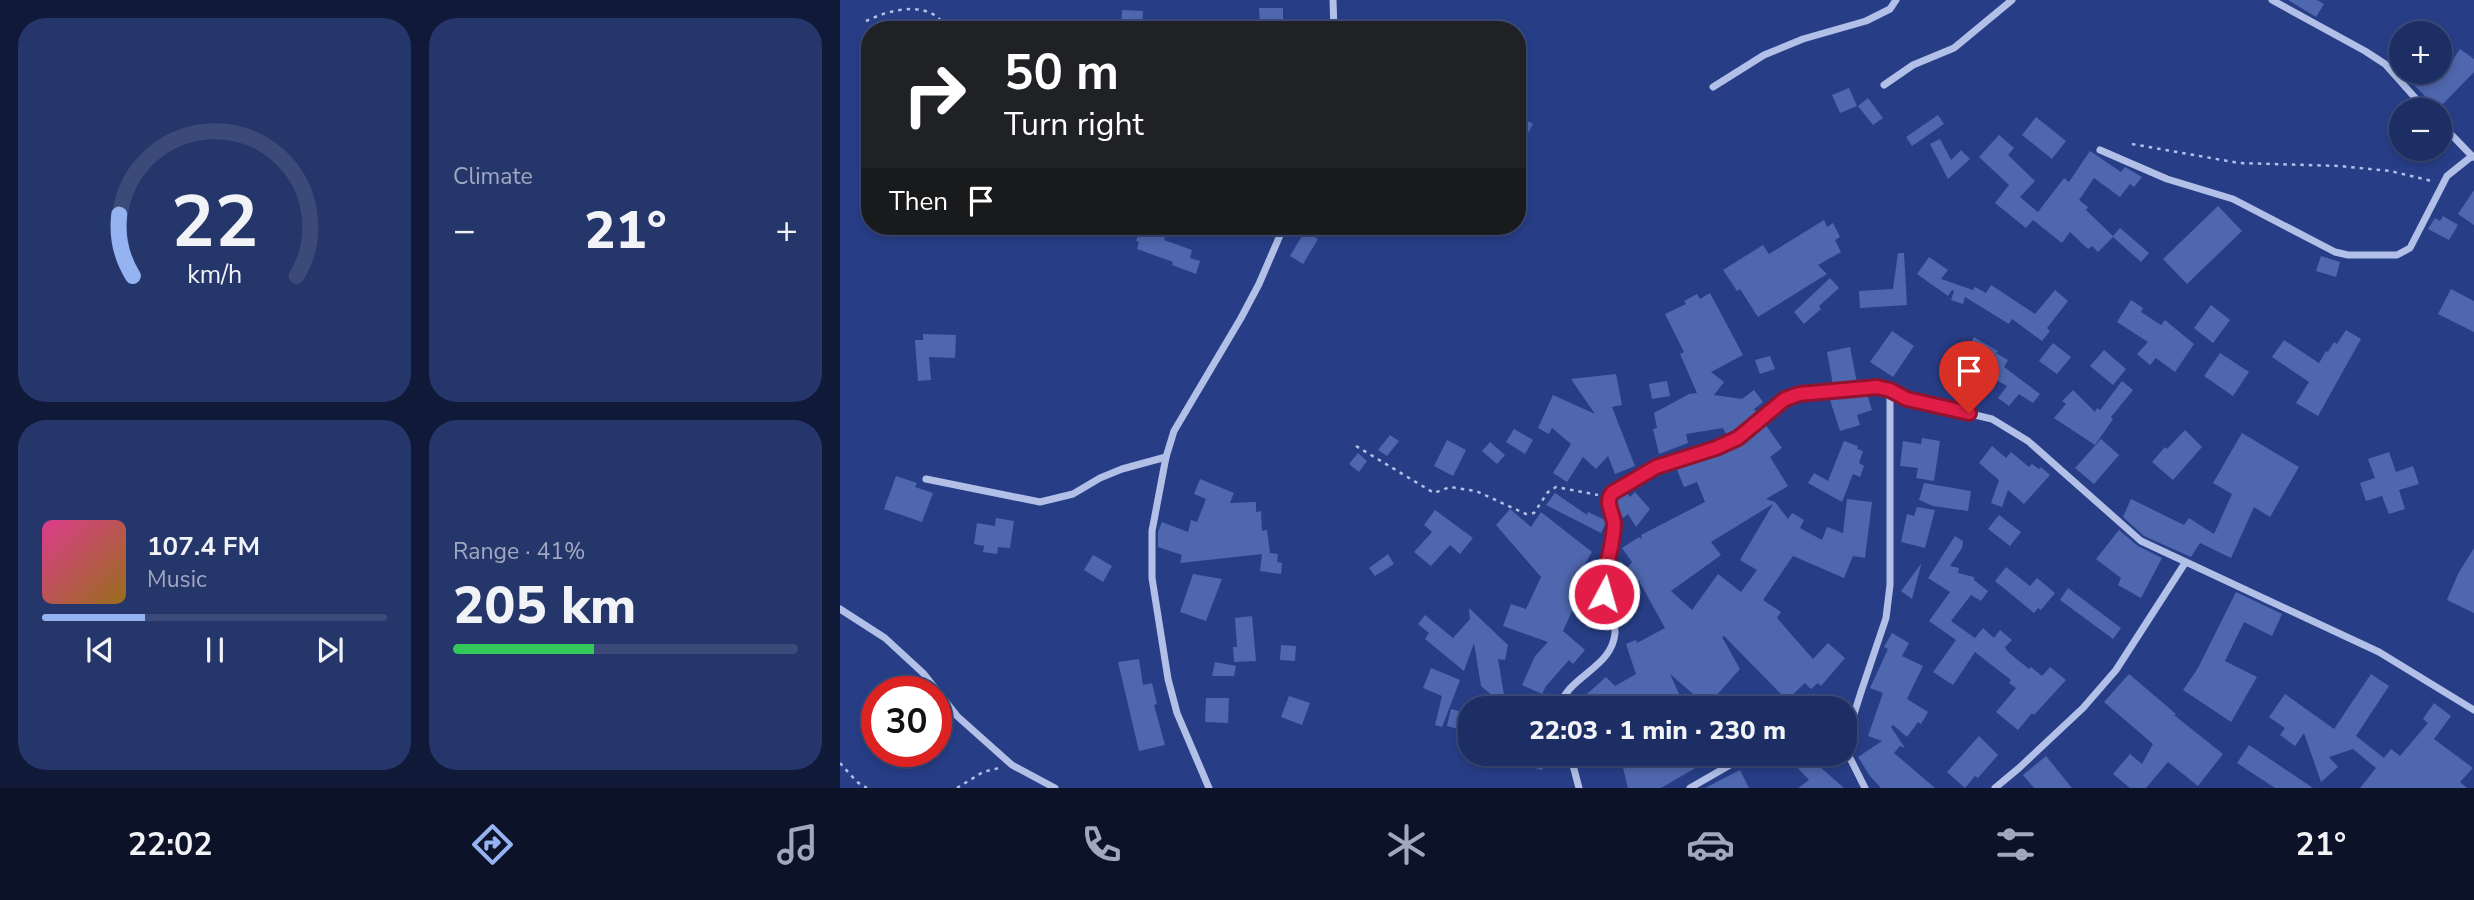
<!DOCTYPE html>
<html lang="en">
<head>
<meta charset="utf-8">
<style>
	:root { --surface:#1d2e65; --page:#25366b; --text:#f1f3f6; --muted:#a0a8bf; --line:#3b4a79; --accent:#95b2f1 }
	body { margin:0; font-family:"Nunito Sans",sans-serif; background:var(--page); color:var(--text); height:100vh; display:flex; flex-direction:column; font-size:26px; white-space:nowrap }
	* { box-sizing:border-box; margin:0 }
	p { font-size:23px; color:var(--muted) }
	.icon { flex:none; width:38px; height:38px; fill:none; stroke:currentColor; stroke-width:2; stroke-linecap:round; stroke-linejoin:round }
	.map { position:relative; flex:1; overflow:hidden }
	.panel { display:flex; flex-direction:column; gap:18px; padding:18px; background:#101938; width:840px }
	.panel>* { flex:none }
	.banner { position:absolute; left:21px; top:21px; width:665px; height:214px; border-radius:28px; box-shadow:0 4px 10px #0003,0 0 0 2px var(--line); background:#202124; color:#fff; overflow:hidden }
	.controls { position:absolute; left:1549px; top:21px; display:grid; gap:14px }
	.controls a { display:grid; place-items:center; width:63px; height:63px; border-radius:50%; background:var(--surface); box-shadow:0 4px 10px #0003,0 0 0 2px var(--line); font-size:35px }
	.speed { position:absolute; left:21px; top:676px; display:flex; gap:14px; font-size:35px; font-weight:700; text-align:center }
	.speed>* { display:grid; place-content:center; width:91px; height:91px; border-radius:50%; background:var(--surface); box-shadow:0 4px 10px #0003,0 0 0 2px var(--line); line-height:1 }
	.speed .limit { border:10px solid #d22; background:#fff; color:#111 }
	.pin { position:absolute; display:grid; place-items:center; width:60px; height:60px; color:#fff; margin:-72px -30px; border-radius:50% 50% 50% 0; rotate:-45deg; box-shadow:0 0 7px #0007 }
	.pin .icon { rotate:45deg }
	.me { position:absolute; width:77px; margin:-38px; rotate:6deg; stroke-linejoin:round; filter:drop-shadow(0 0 5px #0008) }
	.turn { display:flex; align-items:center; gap:24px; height:147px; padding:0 28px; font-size:32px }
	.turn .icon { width:91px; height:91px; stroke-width:2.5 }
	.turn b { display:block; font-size:49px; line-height:60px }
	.then { display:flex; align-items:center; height:66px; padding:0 28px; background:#0003; gap:14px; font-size:26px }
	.big { font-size:52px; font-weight:800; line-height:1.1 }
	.panel .widget { flex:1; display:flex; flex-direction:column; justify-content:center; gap:10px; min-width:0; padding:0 24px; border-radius:28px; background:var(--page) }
	.panel .dial { align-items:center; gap:0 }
	.dial svg { height:182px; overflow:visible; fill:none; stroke:var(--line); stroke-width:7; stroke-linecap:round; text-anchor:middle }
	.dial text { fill:var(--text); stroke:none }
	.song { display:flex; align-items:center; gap:21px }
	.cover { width:84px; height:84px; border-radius:10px; background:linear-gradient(135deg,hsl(330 70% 55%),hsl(40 70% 35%)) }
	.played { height:7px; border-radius:4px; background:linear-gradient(90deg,var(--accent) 30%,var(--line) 30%) }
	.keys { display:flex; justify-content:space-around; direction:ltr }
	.heat { display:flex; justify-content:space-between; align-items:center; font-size:38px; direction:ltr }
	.charge { height:10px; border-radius:5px; background:linear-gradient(90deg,#34c759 41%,var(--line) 0) }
	.panel .tiles { flex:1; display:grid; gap:18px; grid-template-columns:repeat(2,1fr) }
	.trip { position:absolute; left:618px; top:696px; width:399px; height:70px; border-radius:28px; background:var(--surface); box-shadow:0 4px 10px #0003,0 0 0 2px var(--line); font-weight:800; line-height:70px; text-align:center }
	.tabs { display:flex; height:112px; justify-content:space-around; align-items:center; background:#0c1228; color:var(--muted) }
	.tabs .icon { width:49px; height:49px }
	.tabs .on { color:var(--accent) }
	.tabs b { font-size:32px; color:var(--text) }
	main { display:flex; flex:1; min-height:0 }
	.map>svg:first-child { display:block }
	.building { fill:#4f67ae; fill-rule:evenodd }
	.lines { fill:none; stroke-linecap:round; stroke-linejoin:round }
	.path { stroke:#b2c0e8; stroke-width:2.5; stroke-dasharray:3.5 5; stroke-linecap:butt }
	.street { stroke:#b2c0e8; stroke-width:7 }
	.route-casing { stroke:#92132f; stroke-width:18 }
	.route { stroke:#e11d48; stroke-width:12 }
</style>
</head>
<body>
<main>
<section class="panel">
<div class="tiles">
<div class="widget dial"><svg viewBox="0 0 100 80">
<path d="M14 69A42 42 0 1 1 86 69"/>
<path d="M14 69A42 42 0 0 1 8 42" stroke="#95b2f1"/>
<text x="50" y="56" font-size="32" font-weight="700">22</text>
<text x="50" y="72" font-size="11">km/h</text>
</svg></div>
<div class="widget"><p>Climate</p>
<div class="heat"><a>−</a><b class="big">21°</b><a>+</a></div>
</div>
<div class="widget">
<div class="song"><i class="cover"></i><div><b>107.4 FM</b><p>Music</p></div></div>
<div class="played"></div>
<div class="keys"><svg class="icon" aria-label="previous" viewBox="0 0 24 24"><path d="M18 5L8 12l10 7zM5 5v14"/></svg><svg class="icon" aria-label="pause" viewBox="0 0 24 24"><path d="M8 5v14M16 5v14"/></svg><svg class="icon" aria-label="next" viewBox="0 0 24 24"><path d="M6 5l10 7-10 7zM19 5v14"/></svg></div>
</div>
<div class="widget"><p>Range · 41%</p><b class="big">205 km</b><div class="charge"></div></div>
</div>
</section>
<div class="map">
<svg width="1634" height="788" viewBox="0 0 1634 788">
	<rect width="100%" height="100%" fill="#273e87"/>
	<!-- building -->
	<g class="building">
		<polygon points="1448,0 1477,0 1484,4 1476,17"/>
		<polygon points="419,8 443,8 443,25 420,25"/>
		<polygon points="282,10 303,11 302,30 281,30"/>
		<polygon points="1620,49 1634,59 1634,72 1598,109 1561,72 1588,72 1594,78 1600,72 1603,74"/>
		<polygon points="1009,88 1017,106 1000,113 992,95"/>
		<polygon points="1028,98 1043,118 1033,125 1018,106"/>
		<polygon points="1098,115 1104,124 1072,146 1066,137"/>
		<polygon points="681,117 693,124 677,153 677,124"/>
		<polygon points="1196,117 1226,141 1212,159 1182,135"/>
		<polygon points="1159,135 1174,148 1168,155 1195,181 1180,197 1198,212 1224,178 1229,182 1250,151 1281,172 1285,167 1302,177 1294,187 1290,184 1280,197 1254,178 1239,200 1248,207 1246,210 1273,236 1280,228 1309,253 1301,262 1273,237 1258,252 1252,246 1248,249 1230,232 1222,243 1193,220 1186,228 1155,203 1169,185 1139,157"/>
		<polygon points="1100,139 1111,160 1121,150 1130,159 1108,179 1090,144"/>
		<polygon points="1634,190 1634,225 1618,214"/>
		<polygon points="1378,206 1402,231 1347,284 1323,259"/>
		<polygon points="1603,216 1618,225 1609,240 1588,229 1595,218 1600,221"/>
		<polygon points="984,220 987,227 993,223 1000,237 995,240 1001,252 978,265 987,274 918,317 900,289 897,291 883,270 923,245 929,254"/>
		<polygon points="301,226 326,226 323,234 326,235 324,240 352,250 350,258 360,261 356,274 332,265 333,262 297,249 299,242 296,241"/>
		<polygon points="465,231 478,239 463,264 450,256"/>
		<polygon points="1058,253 1064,253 1067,305 1020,308 1019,291 1053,289"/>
		<polygon points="1481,256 1500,262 1496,277 1476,271"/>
		<polygon points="1089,257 1108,270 1101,279 1133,290 1135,287 1146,293 1151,285 1195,314 1215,290 1228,301 1207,328 1210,331 1202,341 1172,319 1169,324 1125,297 1123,304 1111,300 1114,291 1112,290 1108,296 1077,274"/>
		<polygon points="990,278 999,288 979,306 981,309 964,324 954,312"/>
		<polygon points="1611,289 1634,301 1634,332 1598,314"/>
		<polygon points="870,293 903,355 871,372 884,382 874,395 902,399 914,390 923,402 914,409 918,414 895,433 887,436 883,428 846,434 848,443 819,454 813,429 817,428 814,413 849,394 857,393 840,354 844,352 825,314 846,304 844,301 857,294 860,299"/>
		<polygon points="1291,300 1303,308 1301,312 1321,325 1325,320 1354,344 1335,372 1316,358 1310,365 1297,354 1308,342 1277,322"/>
		<polygon points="1371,305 1390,320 1373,343 1354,328"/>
		<polygon points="1506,330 1521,339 1478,416 1456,403 1469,382 1432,357 1444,340 1479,363 1486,351 1488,352 1494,342 1497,344"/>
		<polygon points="1052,331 1074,346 1053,377 1030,362"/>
		<polygon points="83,334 116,335 115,358 89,357 91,380 78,381 75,340 83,340"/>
		<polygon points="1134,337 1158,351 1156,353 1168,360 1164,367 1200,394 1193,403 1179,394 1169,406 1158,398 1167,386 1140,371 1137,376 1119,365"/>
		<polygon points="1213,343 1231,357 1217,374 1199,361"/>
		<polygon points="1010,347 1017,383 993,385 987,352"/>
		<polygon points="1264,350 1286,369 1273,385 1250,366"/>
		<polygon points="1380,353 1409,372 1393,396 1364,376"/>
		<polygon points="930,356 935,369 920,374 915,360"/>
		<polygon points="776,374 782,405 772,407 795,466 775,474 768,456 756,469 743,457 727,482 713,473 731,444 712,428 709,434 698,428 713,395 755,414 731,379"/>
		<polygon points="827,381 830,396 812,399 809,384"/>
		<polygon points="1282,381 1293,390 1271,417 1273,419 1255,445 1214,418 1226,404 1222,401 1233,390 1255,412 1257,408 1260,410"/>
		<polygon points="1027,394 1032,410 1017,415 1020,425 1000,431 990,400 996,397"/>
		<path d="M925,424L942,448L930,457L948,486L926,499L935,502L948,519L952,513L964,520L960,528L982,540L987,527L1003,533L1007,499L1032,502L1025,558L1013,556L1004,578L953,556L923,600L941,612L937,618L973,659L988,643L1005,658L981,686L978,683L971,689L965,683L947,700L884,636L882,637L900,669L867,706L830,674L846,709H740L752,700L747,694L766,677L775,686L796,674L786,644L796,640L797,643L825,628L799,581L776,603L772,600L770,589L792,562L782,548L799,537L802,539L801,535L865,502L857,482L844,487L836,467L878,454L901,444ZM933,504L900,560L917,570L901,592L878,574L852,610L831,591L881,555L871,542Z"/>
		<polygon points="674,429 693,440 685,454 666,442"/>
		<polygon points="1345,430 1362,447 1333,480 1312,462 1325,447 1327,449"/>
		<polygon points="1402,433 1459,467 1430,517 1414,507 1391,558 1360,543 1351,557 1304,536 1283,517 1291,499 1344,525 1349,518 1374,534 1392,494 1373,483"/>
		<polygon points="550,435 559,441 547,456 538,450"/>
		<polygon points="1082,438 1100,441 1094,481 1076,478 1078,468 1060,466 1063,441 1081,444"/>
		<polygon points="1261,439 1279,455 1254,484 1235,468"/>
		<polygon points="607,440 626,450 613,476 594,466"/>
		<polygon points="1004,441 1018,446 1017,449 1023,451 1019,463 1024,466 1020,477 1013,474 1002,502 968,483 974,473 988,481"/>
		<polygon points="650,442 665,455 657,464 642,451"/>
		<polygon points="1152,446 1166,458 1171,452 1189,467 1192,464 1199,469 1201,467 1210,475 1184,504 1168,490 1162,507 1151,503 1159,480 1139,463"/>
		<polygon points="1549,452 1556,472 1573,466 1579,484 1559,490 1565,509 1549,514 1542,496 1526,501 1520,483 1535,478 1528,459"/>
		<polygon points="518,453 527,461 519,472 509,464"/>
		<polygon points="56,476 77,483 75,487 93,493 82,522 44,509"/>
		<polygon points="360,479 394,493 390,503 416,502 416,512 421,511 422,531 427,530 430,553 438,554 437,562 442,563 441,574 420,571 422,554 340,563 342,555 318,547 318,532 322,522 348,532 351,520 357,522 366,499 354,494"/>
		<polygon points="1084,483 1131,491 1128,511 1093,506 1079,500"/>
		<polygon points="786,492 790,497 795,492 810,509 796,527 788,514 783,518 776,506 776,498"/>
		<polygon points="715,493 747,515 748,512 767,521 761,533 706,505"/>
		<polygon points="1077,507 1095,510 1085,548 1061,542 1067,514 1074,516"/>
		<polygon points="670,509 691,527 701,512 752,552 738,576 745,583 723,631 745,650 733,664 729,660 706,686 702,694 682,685 695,656 708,642 663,626 671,604 686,609 701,577 656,525"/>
		<polygon points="595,510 633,538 620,554 610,545 591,566 574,552 592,532 584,525"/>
		<polygon points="1159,515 1181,532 1170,546 1148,529"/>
		<polygon points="156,518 174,521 170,548 158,547 157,554 143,552 144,546 134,544 137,523 155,526"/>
		<polygon points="1279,530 1298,546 1322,558 1301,598 1278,585 1281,578 1256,559"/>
		<polygon points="1115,536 1123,541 1122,548 1110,566 1119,568 1118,573 1134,577 1134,580 1148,591 1141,601 1131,595 1111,621 1135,638 1143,628 1154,638 1160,630 1172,640 1165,647 1168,652 1189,669 1191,667 1202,676 1210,667 1226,680 1194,715 1192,713 1178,730 1156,712 1176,688 1169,683 1171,680 1135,652 1113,685 1093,672 1116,640 1089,621 1110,592 1088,578"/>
		<polygon points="1634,548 1634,613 1607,600 1618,574"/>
		<polygon points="548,554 554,564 535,576 529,568"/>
		<polygon points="253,555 272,566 263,582 244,570"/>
		<polygon points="1081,564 1081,565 1072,599 1061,591"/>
		<polygon points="1166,567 1190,586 1197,578 1215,593 1201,610 1198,608 1194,613 1155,581"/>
		<polygon points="353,574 382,579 366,621 340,612"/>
		<polygon points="1228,588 1281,628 1273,639 1220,600"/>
		<polygon points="1396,592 1442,614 1432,636 1404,622 1385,661 1417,677 1391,722 1343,690 1358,668"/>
		<polygon points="629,608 668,645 665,660 658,659 666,707 641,686 634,643 624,671 585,639 589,633 578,624 585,615 613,638 630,619"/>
		<polygon points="412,616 416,661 394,662 393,647 397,647 395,618"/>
		<polygon points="1052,633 1069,643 1062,656 1083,666 1067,699 1088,712 1081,724 1078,722 1067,737 1053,725 1051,727 1065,748 1060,746 1054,753 1095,788 1041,788 1030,776 1018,757 1042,741 1028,736 1043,693 1030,688 1048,649 1044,647"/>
		<polygon points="441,645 456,646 455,661 440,660"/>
		<polygon points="299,659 303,685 312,683 317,704 314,705 325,745 299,751 278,662"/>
		<polygon points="375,662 396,666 394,676 372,676"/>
		<polygon points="591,668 620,680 602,727 595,725 602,696 583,688"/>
		<polygon points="1289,674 1336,714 1334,715 1383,754 1358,786 1328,762 1306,788 1290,788 1273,774 1290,754 1302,764 1313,744 1264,702"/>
		<polygon points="1531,674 1549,686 1516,736 1544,758 1551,749 1560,756 1588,723 1583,719 1594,703 1611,716 1594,739 1633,768 1620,782 1627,788 1520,788 1536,768 1513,749 1489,757 1498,767 1481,782 1464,733 1455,746 1440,735 1445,728 1429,717 1445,694 1494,729"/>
		<polygon points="449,696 470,703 462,725 441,717"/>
		<polygon points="366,698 389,698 388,723 365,722"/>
		<polygon points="611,709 630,714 630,732 607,726"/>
		<polygon points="1139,736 1158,755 1138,778 1135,776 1125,788 1107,772"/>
		<polygon points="1409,745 1473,788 1435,788 1397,763"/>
		<polygon points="658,754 706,754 702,770 658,757"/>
		<polygon points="775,754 803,754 807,763 822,754 824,754 828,762 839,754 848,754 857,767 821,788 788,788 783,768"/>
		<polygon points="945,754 995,754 979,766 1004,788 958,788 969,780"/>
		<polygon points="1206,756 1232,788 1194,788 1183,775"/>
		<polygon points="900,770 909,788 865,788"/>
	</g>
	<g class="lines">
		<!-- path -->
		<g class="path">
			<path d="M26,21C55,7 93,0 107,30"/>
			<polyline points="1292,144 1399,163 1499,166 1550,171 1592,181"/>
			<polyline points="410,226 428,236"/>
			<polyline points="516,446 594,493 610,487 636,491 686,514 694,513 708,492 716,487 758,495"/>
			<polyline points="0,763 17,782 27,788"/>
			<polyline points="117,788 143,772 159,768"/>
		</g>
		<!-- street -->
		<g class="street">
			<polyline points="493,0 494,30"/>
			<polyline points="1432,0 1525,51 1545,64 1586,110"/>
			<polyline points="1044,85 1073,65 1114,48 1172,0"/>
			<polyline points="873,87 924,55 963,39 1026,21 1050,9 1056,0"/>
			<polyline points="1600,123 1633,157"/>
			<polyline points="1260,150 1327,179 1393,199 1495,252 1508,255 1557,255 1570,248 1607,176 1632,156"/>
			<polyline points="86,479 200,502 233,494 260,478 282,469 326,457"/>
			<polyline points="0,609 45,638 83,673 117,716 172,765 215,788"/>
			<path d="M719,709C726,676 772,669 775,633C776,619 766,606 764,592C760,568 775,546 774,523C773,511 764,503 772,493L816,467L876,448L898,438L945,399L959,395L1037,387L1050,390L1067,399L1152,419L1188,441L1301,541L1539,652L1634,710"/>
			<polyline points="979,709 985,707 996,709"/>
			<polyline points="730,754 739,788"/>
			<polyline points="369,788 337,713 328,679 312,578 312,531 326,457 334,431 401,318 419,284 444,226"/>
			<polyline points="850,788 909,754"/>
			<polyline points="1025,788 1009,756 1007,743 1009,730 1021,692 1046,618 1050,585 1050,390"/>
			<polyline points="1155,788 1179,768 1243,708 1276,670 1345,563"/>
		</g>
	</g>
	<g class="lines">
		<defs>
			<path id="route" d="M764,594C763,570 773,549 774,525C774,513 764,503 772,493L816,467L876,448L898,438L945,399L959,394L1037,387L1050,390L1067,399L1129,413"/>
		</defs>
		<!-- route casing -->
		<use href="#route" class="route-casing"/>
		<!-- route -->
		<use href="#route" class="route"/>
	</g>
</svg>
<div class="controls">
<a>+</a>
<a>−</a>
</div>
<div class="speed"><div class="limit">30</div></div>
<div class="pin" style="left:1129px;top:413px;background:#d93025"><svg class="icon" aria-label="arrive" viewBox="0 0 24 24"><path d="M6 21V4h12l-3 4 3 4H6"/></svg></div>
<svg class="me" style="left:764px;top:594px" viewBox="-20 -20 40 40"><circle r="17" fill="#e11d48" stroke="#fff" stroke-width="3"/><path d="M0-11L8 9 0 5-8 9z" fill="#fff"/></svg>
<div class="trip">22:03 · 1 min · 230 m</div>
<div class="banner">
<div class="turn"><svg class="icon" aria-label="right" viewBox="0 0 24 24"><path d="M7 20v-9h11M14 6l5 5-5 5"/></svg><div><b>50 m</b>Turn right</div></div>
<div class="then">Then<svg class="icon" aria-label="arrive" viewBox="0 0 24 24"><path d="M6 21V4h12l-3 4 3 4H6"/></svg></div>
</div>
</div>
</main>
<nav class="tabs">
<b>22:02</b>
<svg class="icon on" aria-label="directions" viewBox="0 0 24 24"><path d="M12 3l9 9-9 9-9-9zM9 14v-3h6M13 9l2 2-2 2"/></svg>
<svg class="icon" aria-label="music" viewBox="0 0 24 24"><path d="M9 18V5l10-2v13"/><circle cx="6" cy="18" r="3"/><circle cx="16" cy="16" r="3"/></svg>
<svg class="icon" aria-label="phone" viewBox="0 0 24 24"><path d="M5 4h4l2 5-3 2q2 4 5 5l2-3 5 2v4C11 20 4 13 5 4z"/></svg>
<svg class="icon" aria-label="climate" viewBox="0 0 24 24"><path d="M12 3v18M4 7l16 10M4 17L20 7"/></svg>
<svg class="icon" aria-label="car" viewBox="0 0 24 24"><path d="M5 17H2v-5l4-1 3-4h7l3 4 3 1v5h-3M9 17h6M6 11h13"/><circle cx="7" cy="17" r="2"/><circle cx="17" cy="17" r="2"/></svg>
<svg class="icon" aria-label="filters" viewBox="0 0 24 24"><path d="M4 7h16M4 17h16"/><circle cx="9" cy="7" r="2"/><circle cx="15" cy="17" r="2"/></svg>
<b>21°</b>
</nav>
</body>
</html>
